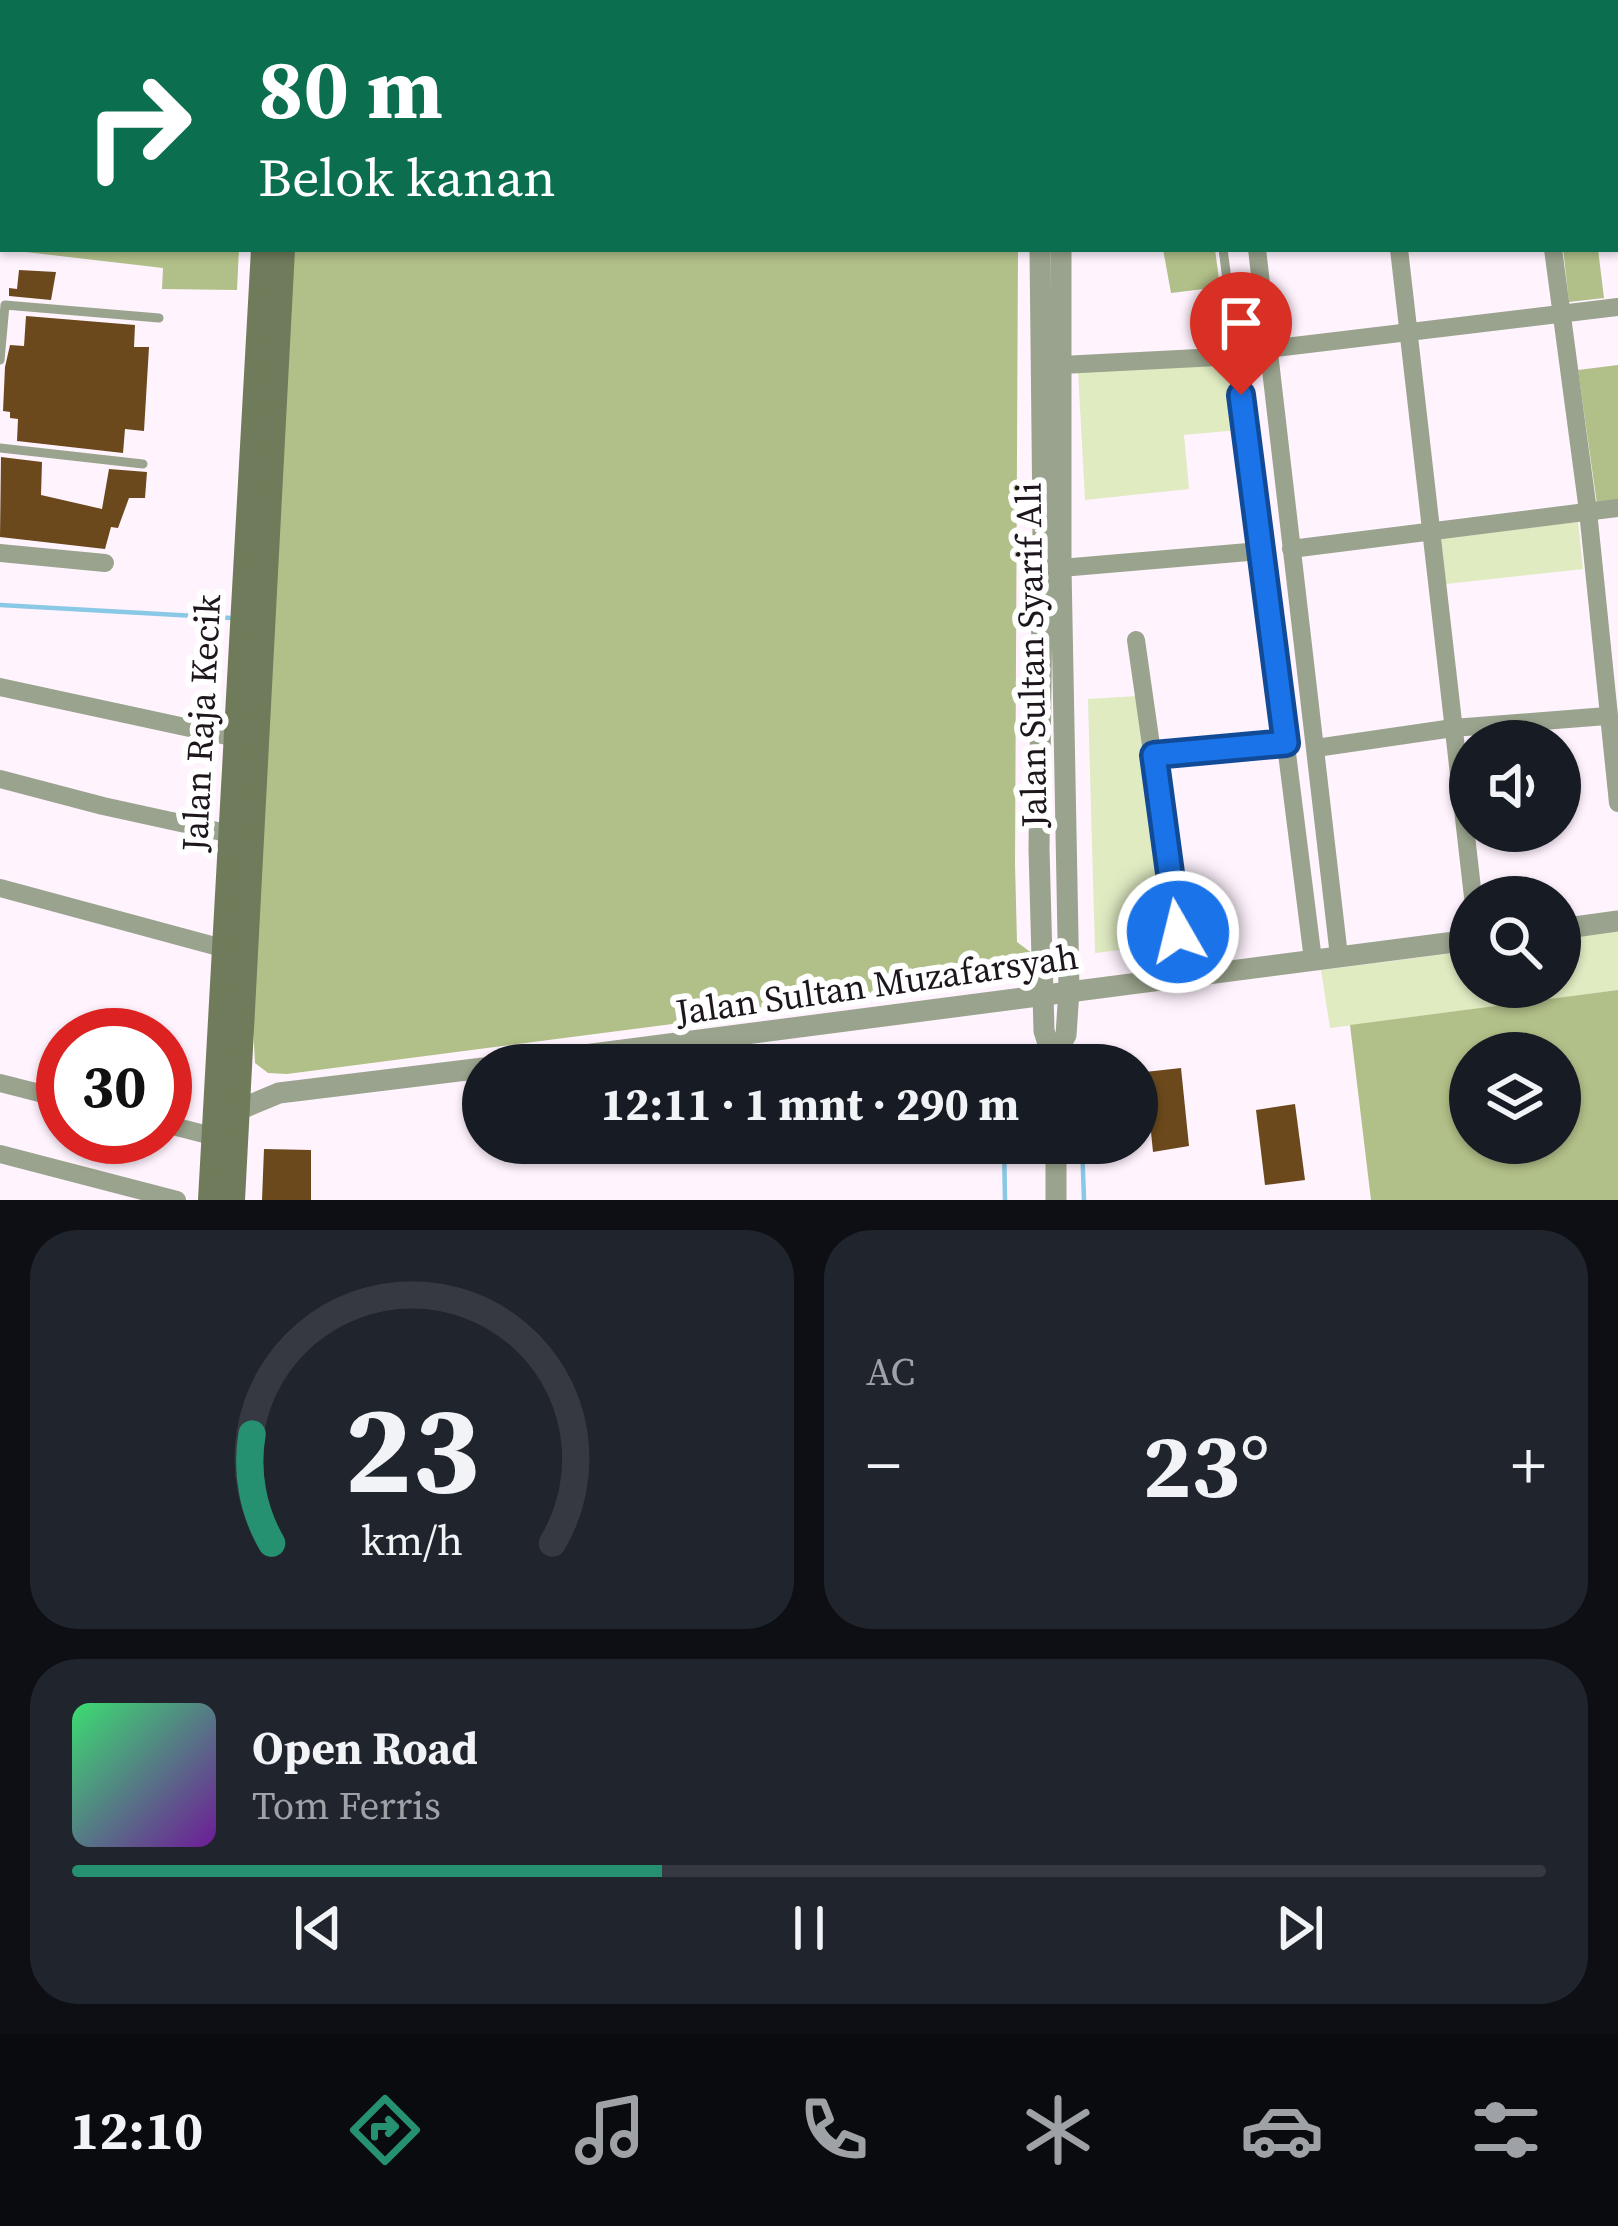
<!DOCTYPE html>
<html lang="id">
<head>
<meta charset="utf-8">
<style>
	:root { --surface:#171b24; --page:#20242c; --text:#f1f3f6; --muted:#9ea1a6; --line:#363941; --accent:#269170 }
	body { margin:0; font-family:"Source Serif 4",serif; background:var(--page); color:var(--text); height:100vh; display:flex; flex-direction:column; font-size:45px; white-space:nowrap }
	* { box-sizing:border-box; margin:0 }
	p { font-size:39px; color:var(--muted) }
	.icon { flex:none; width:66px; height:66px; fill:none; stroke:currentColor; stroke-width:2; stroke-linecap:round; stroke-linejoin:round }
	.map { position:relative; height:1200px; overflow:hidden }
	.side { display:flex; flex-direction:column; gap:30px; padding:30px; background:#0d0f14; flex:1 }
	.side>* { flex:none }
	.hud { position:absolute; left:0px; top:0px; width:1620px; height:252px; box-shadow:0 3px 9px #0004; background:#0b6e4f; color:#fff; overflow:hidden }
	.controls { position:absolute; left:1449px; top:720px; display:grid; gap:24px }
	.controls a { display:grid; place-items:center; width:132px; height:132px; border-radius:50%; background:var(--surface); box-shadow:0 3px 9px #0004; font-size:60px }
	.speed { position:absolute; left:36px; top:1008px; display:flex; gap:24px; font-size:60px; font-weight:700; text-align:center }
	.speed>* { display:grid; place-content:center; width:156px; height:156px; border-radius:50%; background:var(--surface); box-shadow:0 3px 9px #0004; line-height:1 }
	.speed .limit { border:18px solid #d22; background:#fff; color:#111 }
	.pin { position:absolute; display:grid; place-items:center; width:102px; height:102px; color:#fff; margin:-123px -51px; border-radius:50% 50% 50% 0; rotate:-45deg; box-shadow:0 0 12px #0007 }
	.pin .icon { rotate:45deg }
	.me { position:absolute; width:132px; margin:-66px; rotate:352deg; stroke-linejoin:round; filter:drop-shadow(0 0 9px #0008) }
	.turn { display:flex; align-items:center; gap:42px; height:252px; padding:0 60px; font-size:54px }
	.turn .icon { width:156px; height:156px; stroke-width:2.5 }
	.turn b { display:block; font-size:84px; line-height:102px }
	.big { font-size:90px; font-weight:700; line-height:1.1 }
	.side .widget { flex:1; display:flex; flex-direction:column; justify-content:center; gap:18px; min-width:0; padding:0 42px; border-radius:48px; background:var(--page) }
	.side .dial { align-items:center; gap:0 }
	.dial svg { height:312px; overflow:visible; fill:none; stroke:var(--line); stroke-width:7; stroke-linecap:round; text-anchor:middle }
	.dial text { fill:var(--text); stroke:none }
	.song { display:flex; align-items:center; gap:36px }
	.cover { width:144px; height:144px; border-radius:18px; background:linear-gradient(135deg,hsl(140 70% 55%),hsl(280 70% 35%)) }
	.played { height:12px; border-radius:6px; background:linear-gradient(90deg,var(--accent) 40%,var(--line) 40%) }
	.keys { display:flex; justify-content:space-around; direction:ltr }
	.heat { display:flex; justify-content:space-between; align-items:center; font-size:66px; direction:ltr }
	.side .tiles { flex:1; display:grid; gap:30px; grid-template-columns:1fr 1fr }
	.widget:last-child { grid-column:span 2 }
	.trip { position:absolute; left:462px; top:1044px; width:696px; height:120px; border-radius:60px; background:var(--surface); box-shadow:0 3px 9px #0004; font-weight:700; line-height:120px; text-align:center }
	.dock { display:flex; height:192px; justify-content:space-around; align-items:center; background:#090b0e; color:var(--muted) }
	.dock .icon { width:84px; height:84px }
	.dock .active { color:var(--accent) }
	.dock b { font-size:54px; color:var(--text) }
	.map>svg:first-child { display:block }
	.green { fill:#e0ebc2 }
	.forest { fill:#b1bf88; fill-rule:evenodd }
	.lines { fill:none; stroke-linecap:round; stroke-linejoin:round }
	.stream { stroke:#89c9e5; stroke-width:4.5 }
	.building { fill:#6b491c }
	.service { stroke:#9aa38d; stroke-width:9 }
	.minor { stroke:#9aa38d; stroke-width:18 }
	.tertiary { stroke:#9aa38d; stroke-width:21 }
	.secondary { stroke:#6f7b5a; stroke-width:24 }
	.route-casing { stroke:#114b97; stroke-width:30 }
	.route { stroke:#1a73e8; stroke-width:21 }
	.labels { text-anchor:middle; dominant-baseline:central; stroke-width:12; stroke-linejoin:round; paint-order:stroke }
	.street-label { font-size:36px; fill:#1d161c; stroke:#fff }
</style>
</head>
<body>
<div class="map">
<svg width="1618" height="1200" viewBox="0 0 1618 1200">
	<rect width="100%" height="100%" fill="#fff3fe"/>
	<!-- green -->
	<g class="green">
		<polygon points="6,0 256,0 6,3"/>
		<polygon points="1230,362 1238,430 1184,435 1189,489 1085,500 1078,371"/>
		<polygon points="1578,522 1583,569 1446,584 1441,537"/>
		<polygon points="1137,696 1166,945 1095,953 1088,699"/>
		<polygon points="1618,931 1618,990 1330,1028 1321,970 1470,951 1470,987 1560,987 1560,939"/>
	</g>
	<!-- forest -->
	<g class="forest">
		<polygon points="322,0 556,0 534,3"/>
		<polygon points="716,0 1023,0 692,3"/>
		<polygon points="3,104 3,249 239,249 237,290 162,289 163,268 0,249"/>
		<polygon points="293,249 1018,249 1015,864 1017,942 1033,954 1035,977 287,1074 268,1073 255,1063 253,1026"/>
		<polygon points="1163,249 1215,249 1220,287 1171,293"/>
		<polygon points="1563,249 1598,249 1604,298 1569,302"/>
		<polygon points="1618,365 1618,501 1597,504 1578,370"/>
		<path d="M1618,990V1200H1371L1350,1025ZM1470,1053H1560V1143H1470Z"/>
	</g>
	<g class="lines">
		<!-- stream -->
		<g class="stream">
			<polyline points="1230,0 1240,3"/>
			<polyline points="621,3 643,0"/>
			<polyline points="0,111 3,104"/>
			<polyline points="1617,122 1618,122"/>
			<polyline points="0,605 231,618"/>
			<polyline points="1080,1054 1081,1065"/>
			<polyline points="1004,1143 1005,1200"/>
			<polyline points="1082,1143 1084,1200"/>
		</g>
	</g>
	<!-- building -->
	<g class="building">
		<polygon points="19,270 56,272 51,300 9,296 9,288 17,289"/>
		<polygon points="26,316 135,325 134,347 149,347 144,431 125,429 123,453 17,441 18,419 10,418 10,412 3,411 5,367 10,345 24,346"/>
		<polygon points="1,457 42,462 41,495 102,509 109,469 147,472 145,498 129,498 118,528 111,527 105,549 0,537"/>
		<polygon points="1181,1068 1189,1146 1153,1152 1145,1072"/>
		<polygon points="1295,1104 1305,1180 1265,1185 1256,1110"/>
		<polygon points="264,1149 311,1150 311,1200 262,1200"/>
	</g>
	<g class="lines">
		<!-- service -->
		<g class="service">
			<polyline points="1223,249 1237,356"/>
			<polyline points="0,360 5,305 159,318"/>
			<polyline points="0,448 143,464"/>
		</g>
		<!-- minor -->
		<g class="minor">
			<polyline points="1217,0 1218,3"/>
			<polyline points="1371,0 1371,3"/>
			<polyline points="1527,0 1528,3"/>
			<polyline points="1617,59 1618,59"/>
			<polyline points="1257,249 1339,956"/>
			<polyline points="1399,249 1473,897"/>
			<polyline points="1553,249 1588,511 1618,803"/>
			<polyline points="1268,349 1618,307"/>
			<polyline points="1062,365 1237,356 1313,960"/>
			<polyline points="1291,549 1618,508"/>
			<polyline points="0,553 105,563"/>
			<polyline points="1061,568 1260,551"/>
			<polyline points="1136,640 1184,976"/>
			<polyline points="0,687 236,738"/>
			<polyline points="1316,748 1453,728 1607,716"/>
			<polyline points="1154,755 1285,743"/>
			<polyline points="0,779 103,806 231,834"/>
			<polyline points="0,888 226,949"/>
			<polyline points="0,1083 63,1099"/>
			<polyline points="165,1124 216,1137"/>
			<polyline points="0,1154 177,1200"/>
		</g>
		<!-- tertiary -->
		<g class="tertiary">
			<polyline points="1058,0 1058,3"/>
			<polyline points="1036,3 1036,0"/>
			<polyline points="1040,249 1043,525 1039,849 1044,1031 1055,1065"/>
			<polyline points="1560,929 1618,921"/>
			<polyline points="1054,1056 1066,1035 1069,990 1061,568 1061,249"/>
			<polyline points="507,1065 1470,940"/>
			<polyline points="236,1111 279,1093 483,1068"/>
			<polyline points="1056,1143 1056,1200"/>
		</g>
		<!-- secondary -->
		<g class="secondary">
			<polyline points="278,3 278,0"/>
			<polyline points="297,3 297,0"/>
			<polyline points="210,1200 263,249"/>
			<polyline points="233,1200 283,249"/>
		</g>
	</g>
	<g class="lines">
		<defs>
			<polyline id="route" points="1178,932 1154,755 1286,743 1241,395"/>
		</defs>
		<!-- route casing -->
		<use href="#route" class="route-casing"/>
		<!-- route -->
		<use href="#route" class="route"/>
	</g>
	<g class="labels">
		<!-- street labels -->
		<g class="street-label">
			<text transform="translate(1031 655) rotate(-91)">Jalan Sultan Syarif Ali</text>
			<text transform="translate(201 723) rotate(-87)">Jalan Raja Kecik</text>
			<text transform="translate(877 984) rotate(-8)">Jalan Sultan Muzafarsyah</text>
		</g>
	</g>
</svg>
<div class="controls">
<a><svg class="icon" aria-label="sound" viewBox="0 0 24 24"><path d="M4 9h4l5-4v14l-5-4H4zM17 9q2 3 0 6"/></svg></a>
<a><svg class="icon" aria-label="search" viewBox="0 0 24 24"><circle cx="10" cy="10" r="6"/><path d="M15 15l6 6"/></svg></a>
<a><svg class="icon" aria-label="layers" viewBox="0 0 24 24"><path d="M12 4l9 5-9 5-9-5zM3 14l9 5 9-5"/></svg></a>
</div>
<div class="speed"><div class="limit">30</div></div>
<div class="pin" style="left:1241px;top:395px;background:#d93025"><svg class="icon" aria-label="arrive" viewBox="0 0 24 24"><path d="M6 21V4h12l-3 4 3 4H6"/></svg></div>
<svg class="me" style="left:1178px;top:932px" viewBox="-20 -20 40 40"><circle r="17" fill="#1a73e8" stroke="#fff" stroke-width="3"/><path d="M0-11L8 9 0 5-8 9z" fill="#fff"/></svg>
<div class="trip">12:11 · 1 mnt · 290 m</div>
<div class="hud">
<div class="turn"><svg class="icon" aria-label="right" viewBox="0 0 24 24"><path d="M7 20v-9h11M14 6l5 5-5 5"/></svg><div><b>80 m</b>Belok kanan</div></div>
</div>
</div>
<section class="side">
<div class="tiles">
<div class="widget dial"><svg viewBox="0 0 100 80">
<path d="M14 69A42 42 0 1 1 86 69"/>
<path d="M14 69A42 42 0 0 1 9 41" stroke="#269170"/>
<text x="50" y="56" font-size="32" font-weight="700">23</text>
<text x="50" y="72" font-size="11">km/h</text>
</svg></div>
<div class="widget"><p>AC</p>
<div class="heat"><a>−</a><b class="big">23°</b><a>+</a></div>
</div>
<div class="widget">
<div class="song"><i class="cover"></i><div><b>Open Road</b><p>Tom Ferris</p></div></div>
<div class="played"></div>
<div class="keys"><svg class="icon" aria-label="previous" viewBox="0 0 24 24"><path d="M18 5L8 12l10 7zM5 5v14"/></svg><svg class="icon" aria-label="pause" viewBox="0 0 24 24"><path d="M8 5v14M16 5v14"/></svg><svg class="icon" aria-label="next" viewBox="0 0 24 24"><path d="M6 5l10 7-10 7zM19 5v14"/></svg></div>
</div>
</div>
</section>
<nav class="dock">
<b>12:10</b>
<svg class="icon active" aria-label="directions" viewBox="0 0 24 24"><path d="M12 3l9 9-9 9-9-9zM9 14v-3h6M13 9l2 2-2 2"/></svg>
<svg class="icon" aria-label="music" viewBox="0 0 24 24"><path d="M9 18V5l10-2v13"/><circle cx="6" cy="18" r="3"/><circle cx="16" cy="16" r="3"/></svg>
<svg class="icon" aria-label="phone" viewBox="0 0 24 24"><path d="M5 4h4l2 5-3 2q2 4 5 5l2-3 5 2v4C11 20 4 13 5 4z"/></svg>
<svg class="icon" aria-label="climate" viewBox="0 0 24 24"><path d="M12 3v18M4 7l16 10M4 17L20 7"/></svg>
<svg class="icon" aria-label="car" viewBox="0 0 24 24"><path d="M5 17H2v-5l4-1 3-4h7l3 4 3 1v5h-3M9 17h6M6 11h13"/><circle cx="7" cy="17" r="2"/><circle cx="17" cy="17" r="2"/></svg>
<svg class="icon" aria-label="filters" viewBox="0 0 24 24"><path d="M4 7h16M4 17h16"/><circle cx="9" cy="7" r="2"/><circle cx="15" cy="17" r="2"/></svg>
</nav>
</body>
</html>
